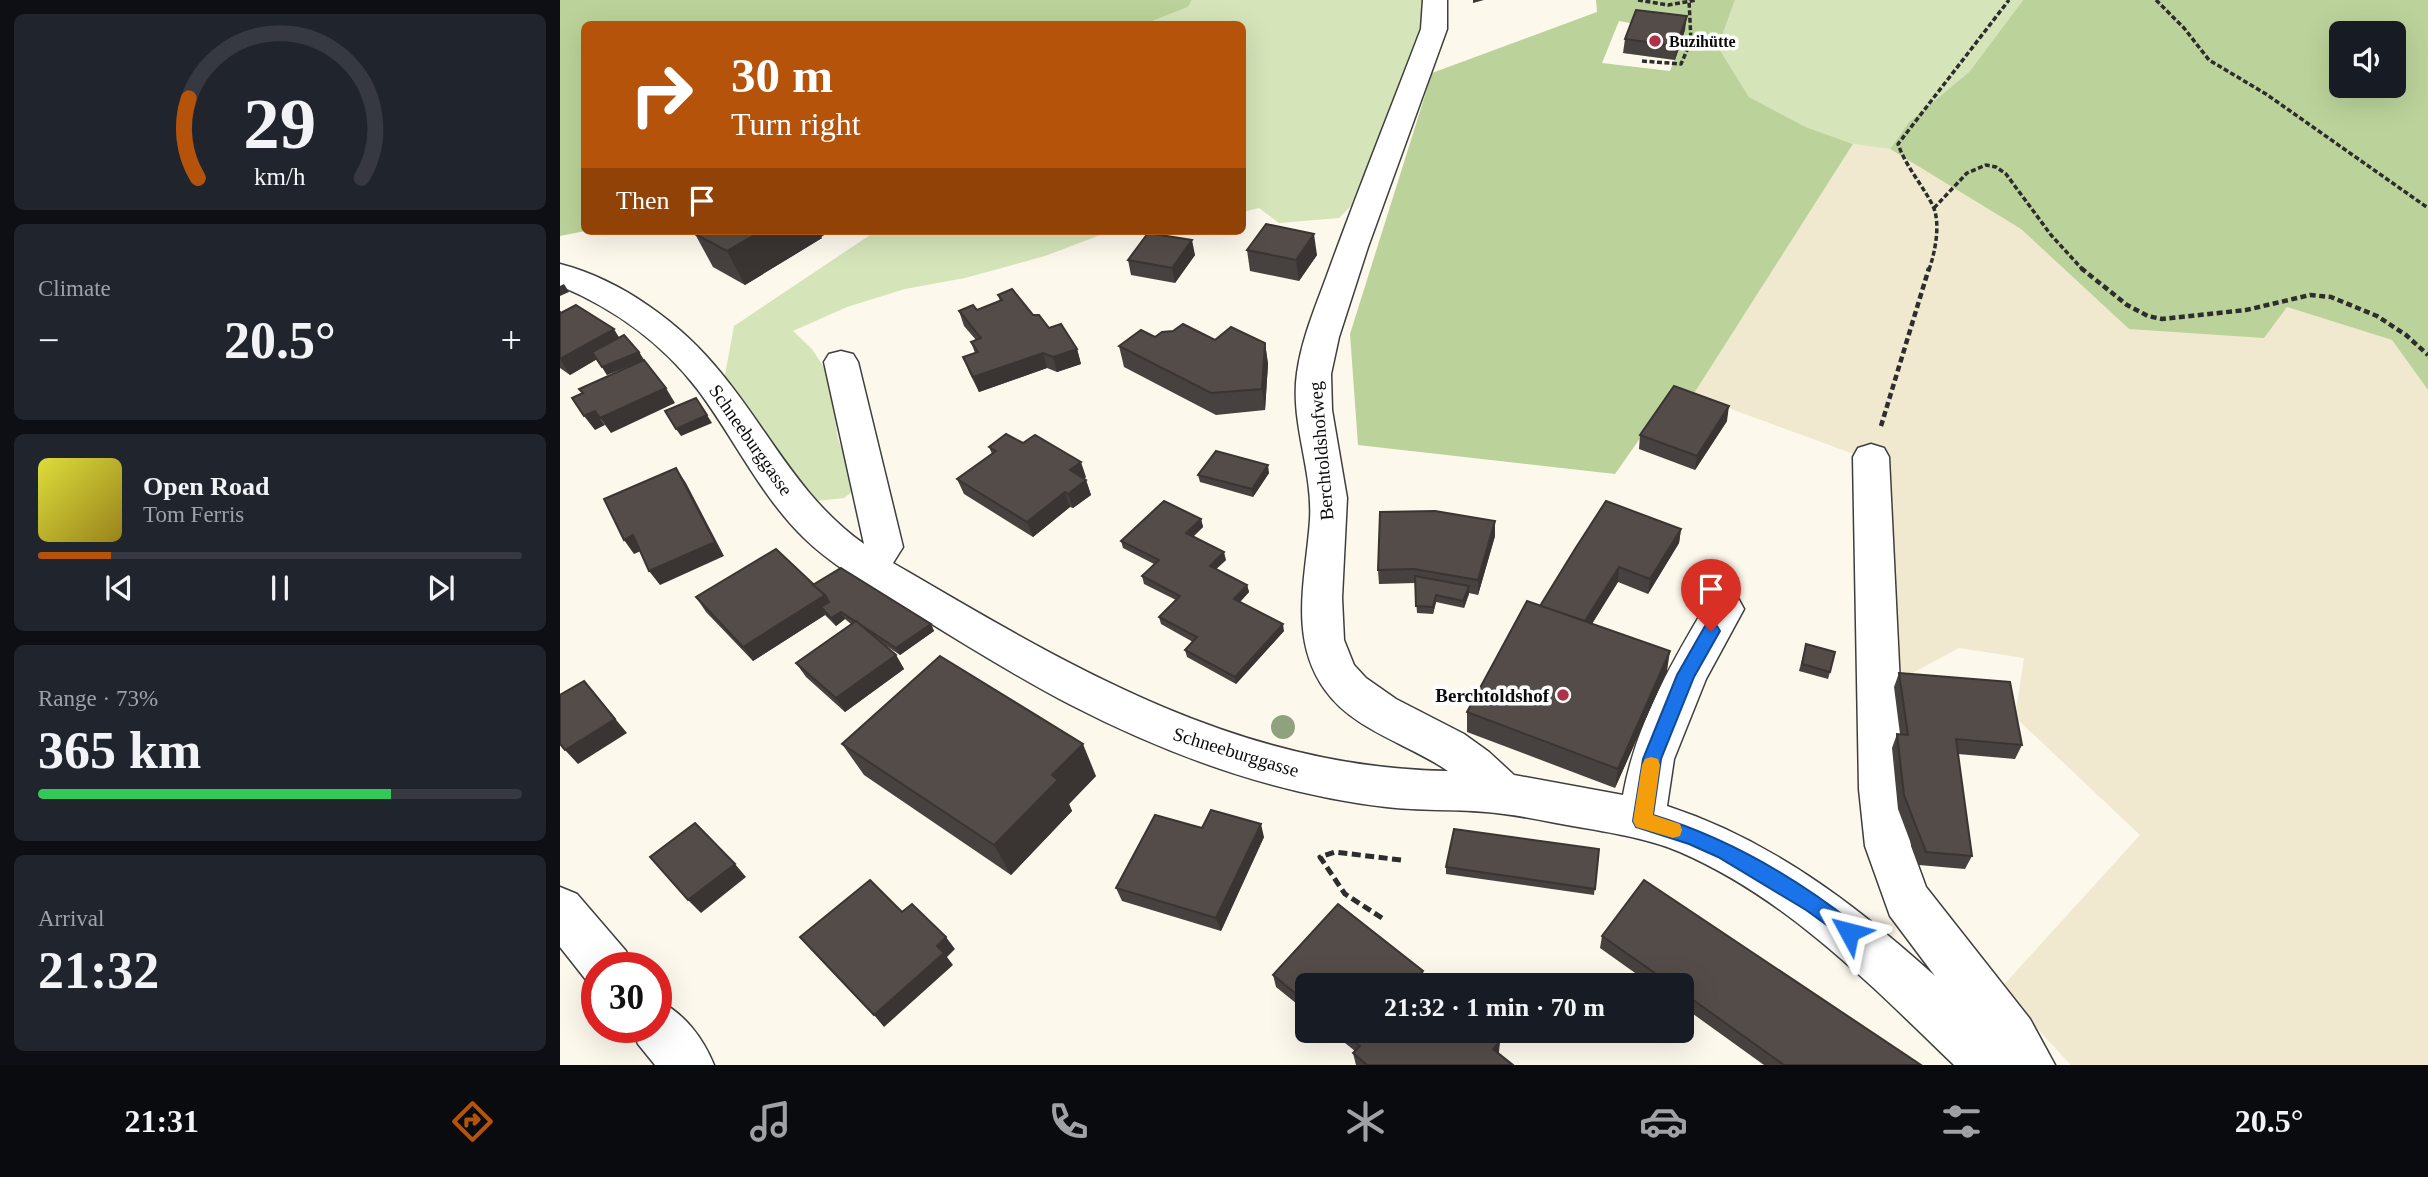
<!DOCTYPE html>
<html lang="en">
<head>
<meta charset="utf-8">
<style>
	:root { --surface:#171b24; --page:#20242c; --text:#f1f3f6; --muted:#9ea1a6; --line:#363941; --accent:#b45309 }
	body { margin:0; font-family:"Times New Roman",serif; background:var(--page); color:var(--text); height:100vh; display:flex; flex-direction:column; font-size:26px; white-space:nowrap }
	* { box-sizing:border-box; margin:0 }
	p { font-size:23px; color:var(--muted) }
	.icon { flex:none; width:38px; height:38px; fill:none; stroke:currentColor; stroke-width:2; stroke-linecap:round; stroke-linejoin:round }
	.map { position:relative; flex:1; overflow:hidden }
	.drawer { display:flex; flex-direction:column; gap:14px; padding:14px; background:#0d0f14; width:560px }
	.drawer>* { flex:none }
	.guide { position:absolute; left:21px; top:21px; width:665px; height:214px; border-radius:10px; box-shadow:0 7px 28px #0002; background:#b45309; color:#fff; overflow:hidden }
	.fabs { position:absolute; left:1769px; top:21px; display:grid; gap:14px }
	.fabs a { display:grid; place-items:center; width:77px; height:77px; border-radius:10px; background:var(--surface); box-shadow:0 7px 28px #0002; font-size:35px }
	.speed { position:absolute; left:21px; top:952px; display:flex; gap:14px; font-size:35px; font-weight:700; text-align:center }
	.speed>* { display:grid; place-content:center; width:91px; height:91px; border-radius:50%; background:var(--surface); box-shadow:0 7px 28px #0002; line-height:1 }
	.speed .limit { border:10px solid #d22; background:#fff; color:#111 }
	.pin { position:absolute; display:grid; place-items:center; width:60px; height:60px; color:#fff; margin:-72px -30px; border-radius:50% 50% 50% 0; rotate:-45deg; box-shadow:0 0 7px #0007 }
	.pin .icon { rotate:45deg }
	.me { position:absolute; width:77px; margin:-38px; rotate:308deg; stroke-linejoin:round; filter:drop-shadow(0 0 5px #0008) }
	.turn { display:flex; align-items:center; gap:24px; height:147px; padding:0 35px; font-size:32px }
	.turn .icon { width:91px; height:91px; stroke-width:2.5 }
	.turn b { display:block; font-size:49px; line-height:60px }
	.then { display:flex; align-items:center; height:66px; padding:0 35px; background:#0003; gap:14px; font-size:26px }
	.big { font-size:52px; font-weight:800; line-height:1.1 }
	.drawer .card { flex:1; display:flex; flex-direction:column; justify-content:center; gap:10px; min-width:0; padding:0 24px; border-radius:10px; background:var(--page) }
	.drawer .dial { align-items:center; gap:0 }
	.dial svg { height:182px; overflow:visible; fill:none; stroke:var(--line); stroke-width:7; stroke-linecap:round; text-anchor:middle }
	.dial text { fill:var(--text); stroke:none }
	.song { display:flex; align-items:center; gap:21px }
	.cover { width:84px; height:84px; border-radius:10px; background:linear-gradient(135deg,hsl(60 70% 55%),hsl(50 70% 35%)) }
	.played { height:7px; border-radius:4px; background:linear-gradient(90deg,var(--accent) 15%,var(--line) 15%) }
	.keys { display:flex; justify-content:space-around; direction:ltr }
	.heat { display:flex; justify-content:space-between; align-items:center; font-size:38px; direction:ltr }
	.charge { height:10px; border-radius:5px; background:linear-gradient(90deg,#34c759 73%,var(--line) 0) }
	.trip { position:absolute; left:735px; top:973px; width:399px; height:70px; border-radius:10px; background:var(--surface); box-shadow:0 7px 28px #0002; font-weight:800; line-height:70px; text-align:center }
	.menu { display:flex; height:112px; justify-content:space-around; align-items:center; background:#090b0e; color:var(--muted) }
	.menu .icon { width:49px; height:49px }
	.menu .selected { color:var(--accent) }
	.menu b { font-size:32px; color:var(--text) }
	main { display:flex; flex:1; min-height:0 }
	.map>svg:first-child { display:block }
	.farmland { fill:#f0e9cf }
	.green { fill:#d5e4b9 }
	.forest { fill:#bbd39a; fill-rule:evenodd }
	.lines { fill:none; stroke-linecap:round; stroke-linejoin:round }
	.minor-casing { stroke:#3e3e3e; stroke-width:3 }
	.path-far2 { stroke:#2d2d2d; stroke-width:3.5; stroke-dasharray:5 2.5; stroke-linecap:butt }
	.path-far1 { stroke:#2d2d2d; stroke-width:4.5; stroke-dasharray:6 3.5; stroke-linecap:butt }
	.path { stroke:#2d2d2d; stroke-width:5; stroke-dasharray:9 4.5; stroke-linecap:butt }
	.minor { fill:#fff; fill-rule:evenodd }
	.tree { fill:#90a27d }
	.wall { fill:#47413f }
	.shaded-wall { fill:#3a3533 }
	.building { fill:#534c49; stroke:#3a3533; stroke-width:2 }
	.route { fill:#1a73e8; stroke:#114b97; stroke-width:2 }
	.slow { fill:#f59e0b }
	.poi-dot { fill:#ad3247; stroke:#fff; stroke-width:2.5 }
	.labels { text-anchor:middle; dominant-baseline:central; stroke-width:7; stroke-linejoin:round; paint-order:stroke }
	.far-poi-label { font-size:16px; font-weight:bold; fill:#0b0b0b; stroke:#fff; text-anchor:start }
	.street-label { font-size:19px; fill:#0b0b0b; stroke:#fff }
	.poi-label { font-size:19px; font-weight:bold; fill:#0b0b0b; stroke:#fff; text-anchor:end }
</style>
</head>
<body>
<main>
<section class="drawer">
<div class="card dial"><svg viewBox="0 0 100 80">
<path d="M14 69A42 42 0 1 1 86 69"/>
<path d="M14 69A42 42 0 0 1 10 34" stroke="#b45309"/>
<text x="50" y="56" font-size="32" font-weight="700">29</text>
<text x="50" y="72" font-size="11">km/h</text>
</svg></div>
<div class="card"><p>Climate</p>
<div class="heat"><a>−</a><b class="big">20.5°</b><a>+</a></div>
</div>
<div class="card">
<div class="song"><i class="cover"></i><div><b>Open Road</b><p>Tom Ferris</p></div></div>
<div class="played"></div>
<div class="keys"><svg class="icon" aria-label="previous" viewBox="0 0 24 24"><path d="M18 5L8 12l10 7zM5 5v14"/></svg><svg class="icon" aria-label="pause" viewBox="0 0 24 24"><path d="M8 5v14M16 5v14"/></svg><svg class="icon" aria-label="next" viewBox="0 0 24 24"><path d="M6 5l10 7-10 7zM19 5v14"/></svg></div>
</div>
<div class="card"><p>Range · 73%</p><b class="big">365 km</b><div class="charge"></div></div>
<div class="card"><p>Arrival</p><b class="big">21:32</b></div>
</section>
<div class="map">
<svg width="1868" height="1065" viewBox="0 0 1868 1065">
	<rect width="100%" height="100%" fill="#fdf8ec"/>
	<!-- farmland -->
	<polygon class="farmland" points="1293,144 1330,149 1461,229 1569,329 1727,307 1832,340 1868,390 1868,1065 1511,1065 1440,989 1580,835 1455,717 1464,658 1399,648 1330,685 1299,456 1133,395"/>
	<!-- green -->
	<g class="green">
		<polygon points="632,0 867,0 853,66 807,166 793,204 779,218 719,223 699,208 683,212 682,24 585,24 628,7"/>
		<polygon points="1175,0 1463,0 1409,72 1349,122 1330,149 1293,144 1246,127 1189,97 1158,47"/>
		<polygon points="316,231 551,231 485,256 405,278 345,289 287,307 233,331 252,349 269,375 278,439 297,488 284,498 257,501 187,419 164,380 174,326"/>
	</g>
	<!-- forest -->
	<g class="forest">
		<polygon points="0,0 632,0 628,7 585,24 24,24 25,231 0,236"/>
		<path d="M1036,0H1175L1158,47L1189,97L1246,127L1293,144L1133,395L1109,397L1055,474L798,445L790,334L872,73L1037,12ZM1059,21L1075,24L1063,53L1114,60L1110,71L1042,63Z"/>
		<path d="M1463,0H1868V390L1832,340L1727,307L1704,338L1569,329L1461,229L1330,149L1349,122L1409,72ZM1834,33V86H1782V33Z"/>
	</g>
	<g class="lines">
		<defs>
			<g id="minor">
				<path d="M863,0H887V29L808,247L779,337L771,374L772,410L787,498L782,598L784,640L794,665L806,678L836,699L904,734L929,752L954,775L1063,795C1076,723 1113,660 1150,598L1164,593L1178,598L1184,609L1146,679L1114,759L1107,806C1211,840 1295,904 1375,976L1330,916L1305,846L1299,789L1293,457L1298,448L1311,444L1324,448L1329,457L1345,789L1351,846L1366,887L1470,1019L1495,1065H1394C1311,985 1228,899 1120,852C1085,837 1045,832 1007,825C980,820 953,814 926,812C892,809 859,811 826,807C715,794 610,756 511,705C457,677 406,645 354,613C316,590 276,569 244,538C200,495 174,438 138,390C102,343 53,308 0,286V264C62,280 122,324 161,373C209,431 240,499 304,544L264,362L269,354L281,351L293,354L298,362L343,547L333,563C509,666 677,768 888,771C849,744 793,730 765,690C728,638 746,578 750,520C753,470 730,423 737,373C742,336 758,301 770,267C799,187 831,108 861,29Z"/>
				<polygon points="0,887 17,894 66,951 73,968 37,968 37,988 30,985 0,947"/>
				<path d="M96,1000C124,1012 143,1038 154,1065H95L78,1044L71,1027H96Z"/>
			</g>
		</defs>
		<!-- minor casing -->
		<use href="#minor" class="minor-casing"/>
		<!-- path-far2 -->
		<g class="path-far2">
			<polyline points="1078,0 1108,5 1137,0"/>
			<polyline points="1596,0 1624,28 1649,60 1706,94 1868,208"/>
			<polyline points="1082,61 1121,64 1131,41 1129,0"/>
			<polyline points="1374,208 1407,173 1426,165 1436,167 1446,174 1491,235 1523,270"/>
			<path d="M1369,270C1375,252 1381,224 1373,206C1362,184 1346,167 1338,144L1449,0"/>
		</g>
		<!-- path-far1 -->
		<g class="path-far1">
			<polyline points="1521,268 1567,305 1588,316 1602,319 1686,310 1750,295 1771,297 1817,316 1846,335 1868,355"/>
			<polyline points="1321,426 1369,268"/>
		</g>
		<!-- path -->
		<polyline class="path" points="822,918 785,894 760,857 775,852 841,860"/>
		<!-- minor -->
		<use href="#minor" class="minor"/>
	</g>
	<!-- trees -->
	<circle class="tree" cx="723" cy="727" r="12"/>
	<!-- wall -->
	<g class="wall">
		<polygon points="1125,30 1115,60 1063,53 1065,39"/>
		<polygon points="139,231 278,231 274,233 270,231 261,237 262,238 185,285 153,267 135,234"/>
		<polygon points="687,250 757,255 739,281 690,271"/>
		<polygon points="635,255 615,283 571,275 568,260"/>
		<polygon points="438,295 473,315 517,349 521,364 497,372 487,368 419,392 409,372 403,357 415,353 411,342 416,340 404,326 399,311 417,310 440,301"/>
		<polygon points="0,312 59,337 79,352 84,360 47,375 37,359 10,375 0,368"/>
		<polygon points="613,331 655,340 705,343 708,364 705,410 656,415 564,367 559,346 595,337"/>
		<polygon points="1167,421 1135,470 1079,449 1080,435"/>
		<polygon points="429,447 526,477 524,479 526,480 531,495 513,508 510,507 473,537 404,494 397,479 432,454"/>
		<polygon points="709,473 693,497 640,482 638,475"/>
		<polygon points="641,519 643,527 633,537 666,560 656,569 687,585 689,592 680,602 724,631 676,684 627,657 625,650 633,642 601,624 599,617 616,600 584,584 582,576 594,564 563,548 561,541"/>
		<polygon points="1121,529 1119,543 1088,594 1058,582 1032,624 1107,671 1055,788 907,732 907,712 980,606"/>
		<polygon points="935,536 918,595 909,593 904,608 876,602 873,614 857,613 855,583 819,584 818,570"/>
		<polygon points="253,585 371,624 374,631 340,655 325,645 336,655 344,669 285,712 246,677 236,663 291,624 285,619 276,626 265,615 193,661 146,612 136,597"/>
		<polygon points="1246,644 1270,672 1268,679 1239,671"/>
		<polygon points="1339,673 1462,745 1455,759 1398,754 1412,856 1405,869 1359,865 1338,809 1332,748 1337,734 1340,734 1334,687"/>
		<polygon points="282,744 536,776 509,804 512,811 451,875 304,775"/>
		<polygon points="642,828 704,837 661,931 562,901 556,888"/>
		<polygon points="1039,849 1034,895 886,874 886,867"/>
		<polygon points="1042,936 1361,1065 1204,1065 1122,1006 1122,985 1092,985 1040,948"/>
		<polygon points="713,975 864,983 747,985 747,1012 716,987"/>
		<polygon points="770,1031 926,1031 940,1041 938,1053 953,1065 796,1065 793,1053 795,1051"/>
	</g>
	<!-- shaded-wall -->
	<g class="shaded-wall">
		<polygon points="913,0 924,0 913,3"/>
		<polygon points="1127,16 1125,30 1115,60 1116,46"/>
		<polygon points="201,231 270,231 261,237 262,238 185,285 167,251"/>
		<polygon points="754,234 757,255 739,281 736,260"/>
		<polygon points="632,240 635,255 615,283 612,268"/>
		<polygon points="4,284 9,292 0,296 0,286"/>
		<polygon points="54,329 63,344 10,375 0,359"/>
		<polygon points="705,343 708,364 705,410 702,389"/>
		<polygon points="517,349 521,364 497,372 493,357"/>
		<polygon points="79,352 84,360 47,375 42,367"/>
		<polygon points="483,353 487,368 419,392 413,377"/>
		<polygon points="106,388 115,403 51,433 40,418"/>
		<polygon points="1169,406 1167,421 1135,470 1137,456"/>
		<polygon points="35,411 45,425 35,430 24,416"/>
		<polygon points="147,415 152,423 121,436 116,429"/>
		<polygon points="521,462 526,477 515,485 510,470"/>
		<polygon points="708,465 709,473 693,497 692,489"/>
		<polygon points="116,468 126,483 164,556 100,585 89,571"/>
		<polygon points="526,480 531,495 513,508 508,494"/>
		<polygon points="505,492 510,507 473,537 467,522"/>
		<polygon points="641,519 643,527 628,541 626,533"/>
		<polygon points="935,521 935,536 918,595 918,580"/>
		<polygon points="1121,529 1119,543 1088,594 1090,579"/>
		<polygon points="73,535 83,550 74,554 64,540"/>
		<polygon points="664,552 666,560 652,573 650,566"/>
		<polygon points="1059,567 1058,582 1021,641 1022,626"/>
		<polygon points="687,585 689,592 676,606 674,599"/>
		<polygon points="909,586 909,594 904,608 903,601"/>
		<polygon points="265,595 273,610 261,607 265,615 193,661 183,647"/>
		<polygon points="876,595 876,602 873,614 873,607"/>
		<polygon points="281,612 285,619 276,626 271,618"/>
		<polygon points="371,624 374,631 340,655 336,648"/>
		<polygon points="723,624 724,631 676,684 675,677"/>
		<polygon points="1110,651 1107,671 1055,788 1058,769"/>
		<polygon points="336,655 344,669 285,712 276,698"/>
		<polygon points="24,681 67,733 18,764 5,750"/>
		<polygon points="523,744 536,776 509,804 512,811 451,875 434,845 492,775"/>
		<polygon points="701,824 704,837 661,931 656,918"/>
		<polygon points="175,864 186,877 141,913 128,900"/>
		<polygon points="386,937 395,949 387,957 393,965 324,1027 314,1015 377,946"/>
		<polygon points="863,971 864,983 857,978"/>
		<polygon points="940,1041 939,1052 933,1060 933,1049"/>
	</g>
	<!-- building -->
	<g class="building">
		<polygon points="1076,10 1127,16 1116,46 1065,39"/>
		<polygon points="706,224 754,234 736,260 687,250"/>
		<polygon points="139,231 201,231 167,251 135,234"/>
		<polygon points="588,233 632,240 612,268 568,260"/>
		<polygon points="452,289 473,315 479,315 489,328 501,324 517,349 493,357 483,353 413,377 403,357 418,352 411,342 421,338 399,311 413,305 417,310 442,300 438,295"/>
		<polygon points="16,305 54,329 0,359 0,312 1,313"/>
		<polygon points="623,324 655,340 671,327 705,343 702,389 651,393 559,346 581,330 595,337 602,332 613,331"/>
		<polygon points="64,335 79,352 42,367 32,352"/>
		<polygon points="84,360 106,388 40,418 35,411 24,416 12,398 23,393 19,389"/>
		<polygon points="1114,386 1169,406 1137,456 1080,435"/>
		<polygon points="136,398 147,415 116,429 105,411"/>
		<polygon points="446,434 463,443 475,435 521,462 510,470 526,480 508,494 505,492 467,522 397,479 436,451 429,447"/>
		<polygon points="656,451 708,465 692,489 638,475"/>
		<polygon points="116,468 155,542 89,571 73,535 64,540 44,499"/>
		<polygon points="604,501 641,519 626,533 664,552 650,566 687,585 674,599 723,624 675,677 625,650 637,637 599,617 620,596 582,576 599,560 561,541"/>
		<polygon points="1046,501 1121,529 1090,579 1059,567 1025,621 980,606 1015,549"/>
		<polygon points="875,511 935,521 918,580 854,569 818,570 820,512"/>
		<polygon points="216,549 265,595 183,647 136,597"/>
		<polygon points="281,568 371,624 336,648 281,612 271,618 261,607 269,602 265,595 253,585"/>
		<polygon points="855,576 909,586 903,601 876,595 873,607 856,606"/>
		<polygon points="967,601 1110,651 1058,769 907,712"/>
		<polygon points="296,621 336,655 276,698 236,663"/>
		<polygon points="1246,644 1275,652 1270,672 1242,664"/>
		<polygon points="380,656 523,744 492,775 498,780 434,845 282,744"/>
		<polygon points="1339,673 1450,682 1462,745 1396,739 1412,856 1366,852 1344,795 1337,734 1348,735"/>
		<polygon points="24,681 55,719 5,750 0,744 0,695"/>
		<polygon points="651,810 701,824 656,918 556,888 595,815 642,828"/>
		<polygon points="135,823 175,864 128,900 90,857"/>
		<polygon points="894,829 1039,849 1035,889 886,867"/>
		<polygon points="310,880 342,912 352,904 386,937 377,946 384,953 314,1015 240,937"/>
		<polygon points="1084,880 1361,1065 1224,1065 1122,992 1122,985 1112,985 1042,936"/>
		<polygon points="778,904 863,971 857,978 867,985 747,985 747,1003 713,975"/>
		<polygon points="781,1031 926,1031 940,1041 933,1049 953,1065 807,1065 793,1053 800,1046"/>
	</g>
	<!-- route -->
	<path class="route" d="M1151,624L1157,626L1160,631L1134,677L1101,759L1093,815C1168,838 1235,877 1296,925L1299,932L1296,938L1289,941L1246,910L1158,857L1129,844L1076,827L1073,821L1083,759L1117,675L1145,626Z"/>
	<!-- slow -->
	<polygon class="slow" points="1091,757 1098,759 1100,765 1093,815 1120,824 1122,830 1120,836 1113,838 1076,827 1073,821 1082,765 1085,759"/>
	<!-- markers -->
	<g class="poi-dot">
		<circle cx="1095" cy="41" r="7"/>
		<circle cx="1003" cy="695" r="7"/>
	</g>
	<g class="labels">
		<!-- far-poi labels -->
		<g class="far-poi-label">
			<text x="1109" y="41">Buzihütte</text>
		</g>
		<!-- street labels -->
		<g class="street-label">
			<text transform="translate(191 440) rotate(55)">Schneeburggasse</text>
			<text transform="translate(761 451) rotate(-95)">Berchtoldshofweg</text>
			<text transform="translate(676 752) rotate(17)">Schneeburggasse</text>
		</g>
		<!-- poi labels -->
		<g class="poi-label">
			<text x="989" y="695">Berchtoldshof</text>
		</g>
	</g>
</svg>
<div class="fabs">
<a><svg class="icon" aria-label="sound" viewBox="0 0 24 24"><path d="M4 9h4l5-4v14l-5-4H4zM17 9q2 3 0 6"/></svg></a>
</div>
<div class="speed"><div class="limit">30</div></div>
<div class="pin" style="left:1151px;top:631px;background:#d93025"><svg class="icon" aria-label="arrive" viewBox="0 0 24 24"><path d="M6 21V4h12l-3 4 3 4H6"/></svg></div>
<svg class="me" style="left:1289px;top:932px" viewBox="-20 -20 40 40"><path d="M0-17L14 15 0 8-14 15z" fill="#1a73e8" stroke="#fff" stroke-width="4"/></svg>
<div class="trip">21:32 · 1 min · 70 m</div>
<div class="guide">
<div class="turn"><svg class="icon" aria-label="right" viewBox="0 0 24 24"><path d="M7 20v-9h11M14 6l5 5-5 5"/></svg><div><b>30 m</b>Turn right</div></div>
<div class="then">Then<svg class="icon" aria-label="arrive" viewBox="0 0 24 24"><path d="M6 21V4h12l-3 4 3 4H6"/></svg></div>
</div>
</div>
</main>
<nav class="menu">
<b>21:31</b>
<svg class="icon selected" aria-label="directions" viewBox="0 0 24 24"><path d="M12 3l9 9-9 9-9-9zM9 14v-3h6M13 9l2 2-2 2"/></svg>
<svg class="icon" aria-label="music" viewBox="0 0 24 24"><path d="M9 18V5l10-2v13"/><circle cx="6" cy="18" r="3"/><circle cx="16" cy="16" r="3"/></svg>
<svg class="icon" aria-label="phone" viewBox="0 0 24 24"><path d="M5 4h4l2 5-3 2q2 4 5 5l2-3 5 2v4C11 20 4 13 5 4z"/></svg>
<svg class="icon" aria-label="climate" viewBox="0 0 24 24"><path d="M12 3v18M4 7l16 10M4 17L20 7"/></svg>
<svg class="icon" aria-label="car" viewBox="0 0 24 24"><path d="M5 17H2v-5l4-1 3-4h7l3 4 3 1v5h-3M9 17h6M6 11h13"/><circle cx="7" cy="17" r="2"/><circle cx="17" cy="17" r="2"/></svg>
<svg class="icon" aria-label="filters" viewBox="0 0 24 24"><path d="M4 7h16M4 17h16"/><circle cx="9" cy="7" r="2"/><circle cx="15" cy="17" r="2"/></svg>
<b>20.5°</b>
</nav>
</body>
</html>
